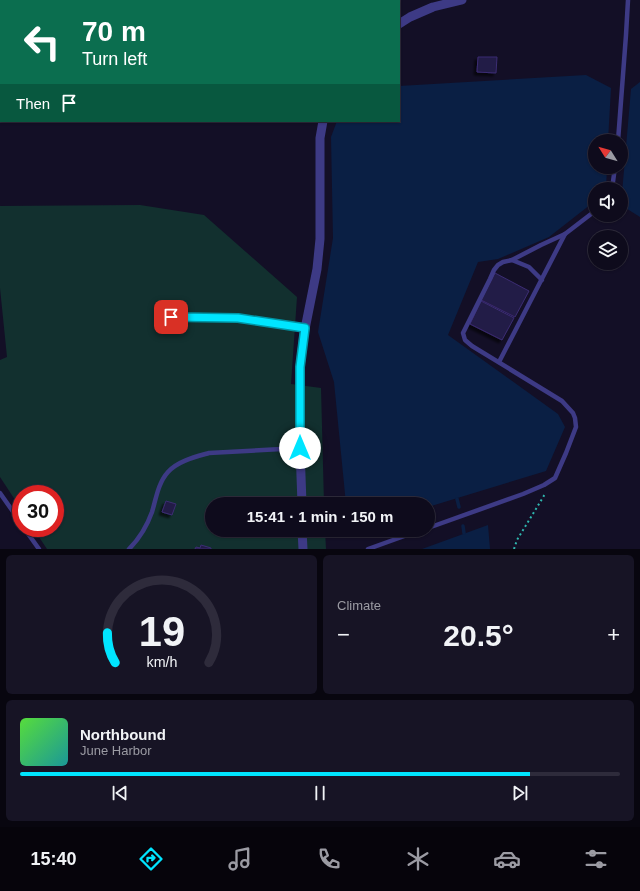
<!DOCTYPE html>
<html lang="en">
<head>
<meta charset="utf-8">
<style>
	:root { --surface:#0e0b1c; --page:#171425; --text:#f1f3f6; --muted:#9b9ba3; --line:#2e2b3b; --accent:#00e5ff }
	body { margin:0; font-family:Helvetica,sans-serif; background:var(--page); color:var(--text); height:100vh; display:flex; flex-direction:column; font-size:15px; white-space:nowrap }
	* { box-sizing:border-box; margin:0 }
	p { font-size:13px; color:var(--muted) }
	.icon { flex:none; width:22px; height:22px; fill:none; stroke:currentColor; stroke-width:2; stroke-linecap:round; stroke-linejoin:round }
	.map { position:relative; height:549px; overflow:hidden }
	.details { display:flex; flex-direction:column; gap:6px; padding:6px; background:#08060f; flex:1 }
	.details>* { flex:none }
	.banner { position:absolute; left:0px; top:0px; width:400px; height:122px; box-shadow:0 1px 3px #0004,0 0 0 1px var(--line); background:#0b6e4f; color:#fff; overflow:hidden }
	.needle { width:26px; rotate:307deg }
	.controls { position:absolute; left:588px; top:134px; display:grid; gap:8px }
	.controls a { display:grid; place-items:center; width:40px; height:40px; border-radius:50%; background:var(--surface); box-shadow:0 1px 3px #0004,0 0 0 1px var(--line); font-size:20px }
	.speed { position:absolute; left:12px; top:485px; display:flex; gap:8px; font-size:20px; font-weight:700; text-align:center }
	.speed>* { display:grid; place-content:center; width:52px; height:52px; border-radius:50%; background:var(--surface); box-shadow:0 1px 3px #0004,0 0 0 1px var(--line); line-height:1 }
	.speed .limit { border:6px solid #d22; background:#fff; color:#111 }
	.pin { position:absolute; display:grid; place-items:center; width:34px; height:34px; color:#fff; margin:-17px; border-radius:8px; box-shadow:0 2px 6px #0006 }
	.me { position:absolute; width:44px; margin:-22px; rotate:0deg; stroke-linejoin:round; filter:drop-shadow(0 0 3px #0008) }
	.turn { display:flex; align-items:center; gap:14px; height:84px; padding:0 16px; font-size:18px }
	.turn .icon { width:52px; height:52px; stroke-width:2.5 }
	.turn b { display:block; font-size:28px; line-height:34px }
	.then { display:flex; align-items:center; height:38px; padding:0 16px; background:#0003; gap:8px; font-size:15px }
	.big { font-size:30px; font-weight:600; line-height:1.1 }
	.details .tile { flex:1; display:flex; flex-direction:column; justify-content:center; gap:6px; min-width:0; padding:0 14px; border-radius:6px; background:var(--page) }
	.details .dial { align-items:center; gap:0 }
	.dial svg { height:104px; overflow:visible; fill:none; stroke:var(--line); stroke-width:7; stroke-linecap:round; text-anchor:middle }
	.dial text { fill:var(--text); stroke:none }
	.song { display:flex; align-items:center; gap:12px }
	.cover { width:48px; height:48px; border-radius:6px; background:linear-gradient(135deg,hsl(110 70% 55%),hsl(180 70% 35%)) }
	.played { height:4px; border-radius:2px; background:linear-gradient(90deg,var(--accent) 85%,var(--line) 85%) }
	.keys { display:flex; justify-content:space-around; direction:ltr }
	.heat { display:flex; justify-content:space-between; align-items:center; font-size:22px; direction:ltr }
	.details .tiles { flex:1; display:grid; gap:6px; grid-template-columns:1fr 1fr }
	.tile:last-child { grid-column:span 2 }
	.trip { position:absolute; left:205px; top:497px; width:230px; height:40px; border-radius:20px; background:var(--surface); box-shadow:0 1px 3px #0004,0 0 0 1px var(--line); font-weight:600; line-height:40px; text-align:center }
	.menu { display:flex; height:64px; justify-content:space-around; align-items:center; background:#06040b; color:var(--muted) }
	.menu .icon { width:28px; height:28px }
	.menu .active { color:var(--accent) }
	.menu b { font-size:18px; color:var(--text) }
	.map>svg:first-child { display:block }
	.green { fill:#12302f }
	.water { fill:#0a1f44 }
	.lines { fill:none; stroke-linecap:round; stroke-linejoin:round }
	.stream { stroke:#0a1f44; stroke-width:3.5 }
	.building { fill:#241b47; stroke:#3b2d73; filter:url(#shadow) }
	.path { stroke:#2fb8b0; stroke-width:2; stroke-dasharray:2 3; stroke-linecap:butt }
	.service { stroke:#3d3a85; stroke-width:4.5 }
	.minor { stroke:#3d3a85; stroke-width:9 }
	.route-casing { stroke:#0095a6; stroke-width:10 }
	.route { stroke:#00e5ff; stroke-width:7 }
</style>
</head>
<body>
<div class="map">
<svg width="640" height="549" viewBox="0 0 640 549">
	<defs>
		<filter id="shadow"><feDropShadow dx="-3" dy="3" stdDeviation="1" flood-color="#0009"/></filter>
	</defs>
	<rect width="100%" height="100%" fill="#130f26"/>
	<!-- green -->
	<polygon class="green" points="140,205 204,215 297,297 291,384 321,388 324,504 212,504 212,530 325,530 326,549 47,549 33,528 55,528 55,494 21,494 21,509 0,477 0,360 7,357 0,288 0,206"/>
	<!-- water -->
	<g class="water">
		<polygon points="586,75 611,88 608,141 595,141 595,167 607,167 606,189 595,189 595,201 549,237 498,259 478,262 448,335 558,414 565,427 546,471 428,507 428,504 346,504 334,382 318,332 333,238 331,137 337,121 399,121 399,86"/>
		<polygon points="640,82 640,217 621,205 631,89"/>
		<polygon points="488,525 490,549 422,549"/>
	</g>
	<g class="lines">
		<!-- stream -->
		<g class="stream">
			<polyline points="457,499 459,507"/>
			<polyline points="463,526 464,533"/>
		</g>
	</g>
	<!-- building -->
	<g class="building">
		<polygon points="478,57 497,57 496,73 477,72"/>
		<polygon points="495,273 529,291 515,317 481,300"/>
		<polygon points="481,301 514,318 502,340 470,324"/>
		<polygon points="166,501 176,504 172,515 162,512"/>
		<polygon points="201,545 211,548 211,549 195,549 196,547 200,548"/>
	</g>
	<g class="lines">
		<!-- path -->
		<polyline class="path" points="514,549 517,540 545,494"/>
		<!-- service -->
		<g class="service">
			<polyline points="618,141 626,35 628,0"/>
			<polyline points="612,189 615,167"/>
			<polyline points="512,260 529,267 542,280"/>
			<polyline points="171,317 238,318 305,328"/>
			<polyline points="499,362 565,234"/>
			<polyline points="0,493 21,523"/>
			<polyline points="24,528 39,549"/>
			<polyline points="428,528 523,494 544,485 555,478 566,453 576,427 575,418 573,413 562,401 472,346 465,340 463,333 490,279 494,270 498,265 503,262 512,260 541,245 565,234 595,211"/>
			<path d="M129,549C139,539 147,526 152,512C156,499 158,483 168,472C178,461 195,457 209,453L300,448"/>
			<polyline points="368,549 421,530"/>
		</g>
		<!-- minor -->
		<g class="minor">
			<polyline points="399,24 410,17 433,7 462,0"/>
			<polyline points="302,504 300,448 300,367 304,334 317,269 320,239 320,138 323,121"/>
			<polyline points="302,530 303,549"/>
		</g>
	</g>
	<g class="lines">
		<defs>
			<polyline id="route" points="171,317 238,318 305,328 300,367 300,448"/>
		</defs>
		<!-- route casing -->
		<use href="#route" class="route-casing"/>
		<!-- route -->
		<use href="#route" class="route"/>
	</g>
</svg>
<div class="controls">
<a><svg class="needle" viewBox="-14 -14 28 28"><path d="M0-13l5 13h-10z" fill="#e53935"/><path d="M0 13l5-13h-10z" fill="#9b9ba3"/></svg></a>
<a><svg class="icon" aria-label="sound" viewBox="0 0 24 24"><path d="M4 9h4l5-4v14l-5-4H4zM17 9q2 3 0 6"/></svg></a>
<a><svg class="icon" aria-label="layers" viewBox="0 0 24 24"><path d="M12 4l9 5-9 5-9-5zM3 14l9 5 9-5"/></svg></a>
</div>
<div class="speed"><div class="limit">30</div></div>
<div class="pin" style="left:171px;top:317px;background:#d93025"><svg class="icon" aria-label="arrive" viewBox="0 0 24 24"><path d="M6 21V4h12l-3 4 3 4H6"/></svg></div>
<svg class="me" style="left:300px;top:448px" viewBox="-20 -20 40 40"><circle r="19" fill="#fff"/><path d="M0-13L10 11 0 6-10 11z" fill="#00e5ff"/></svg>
<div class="trip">15:41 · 1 min · 150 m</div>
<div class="banner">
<div class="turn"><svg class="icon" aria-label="left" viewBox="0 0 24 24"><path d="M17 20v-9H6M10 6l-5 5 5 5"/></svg><div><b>70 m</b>Turn left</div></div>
<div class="then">Then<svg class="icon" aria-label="arrive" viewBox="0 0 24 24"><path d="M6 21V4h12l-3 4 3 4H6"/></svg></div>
</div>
</div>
<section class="details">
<div class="tiles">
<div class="tile dial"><svg viewBox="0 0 100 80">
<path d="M14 69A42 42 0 1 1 86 69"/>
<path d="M14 69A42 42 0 0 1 8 46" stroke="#00e5ff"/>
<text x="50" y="56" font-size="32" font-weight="700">19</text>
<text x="50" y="72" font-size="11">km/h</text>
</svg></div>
<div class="tile"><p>Climate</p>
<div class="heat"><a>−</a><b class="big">20.5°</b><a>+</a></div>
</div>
<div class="tile">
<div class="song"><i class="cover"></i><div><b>Northbound</b><p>June Harbor</p></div></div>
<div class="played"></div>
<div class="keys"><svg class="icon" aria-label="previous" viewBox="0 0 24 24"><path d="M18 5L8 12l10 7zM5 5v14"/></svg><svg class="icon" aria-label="pause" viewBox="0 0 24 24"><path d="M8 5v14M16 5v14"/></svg><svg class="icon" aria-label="next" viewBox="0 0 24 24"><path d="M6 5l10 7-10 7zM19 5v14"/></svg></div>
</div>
</div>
</section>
<nav class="menu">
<b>15:40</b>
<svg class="icon active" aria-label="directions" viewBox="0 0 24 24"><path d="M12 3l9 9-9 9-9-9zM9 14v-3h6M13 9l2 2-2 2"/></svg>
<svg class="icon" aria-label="music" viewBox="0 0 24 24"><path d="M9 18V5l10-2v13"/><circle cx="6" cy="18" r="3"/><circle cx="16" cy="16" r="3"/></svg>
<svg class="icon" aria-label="phone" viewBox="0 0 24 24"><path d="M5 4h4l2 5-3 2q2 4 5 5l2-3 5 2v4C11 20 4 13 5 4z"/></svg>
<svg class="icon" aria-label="climate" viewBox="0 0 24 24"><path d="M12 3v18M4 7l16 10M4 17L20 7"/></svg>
<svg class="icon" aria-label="car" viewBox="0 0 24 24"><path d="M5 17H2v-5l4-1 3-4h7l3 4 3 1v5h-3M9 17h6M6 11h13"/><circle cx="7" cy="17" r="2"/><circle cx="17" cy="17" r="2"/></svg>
<svg class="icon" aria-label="filters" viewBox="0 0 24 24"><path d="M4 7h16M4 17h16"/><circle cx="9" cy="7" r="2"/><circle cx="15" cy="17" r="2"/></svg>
</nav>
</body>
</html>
